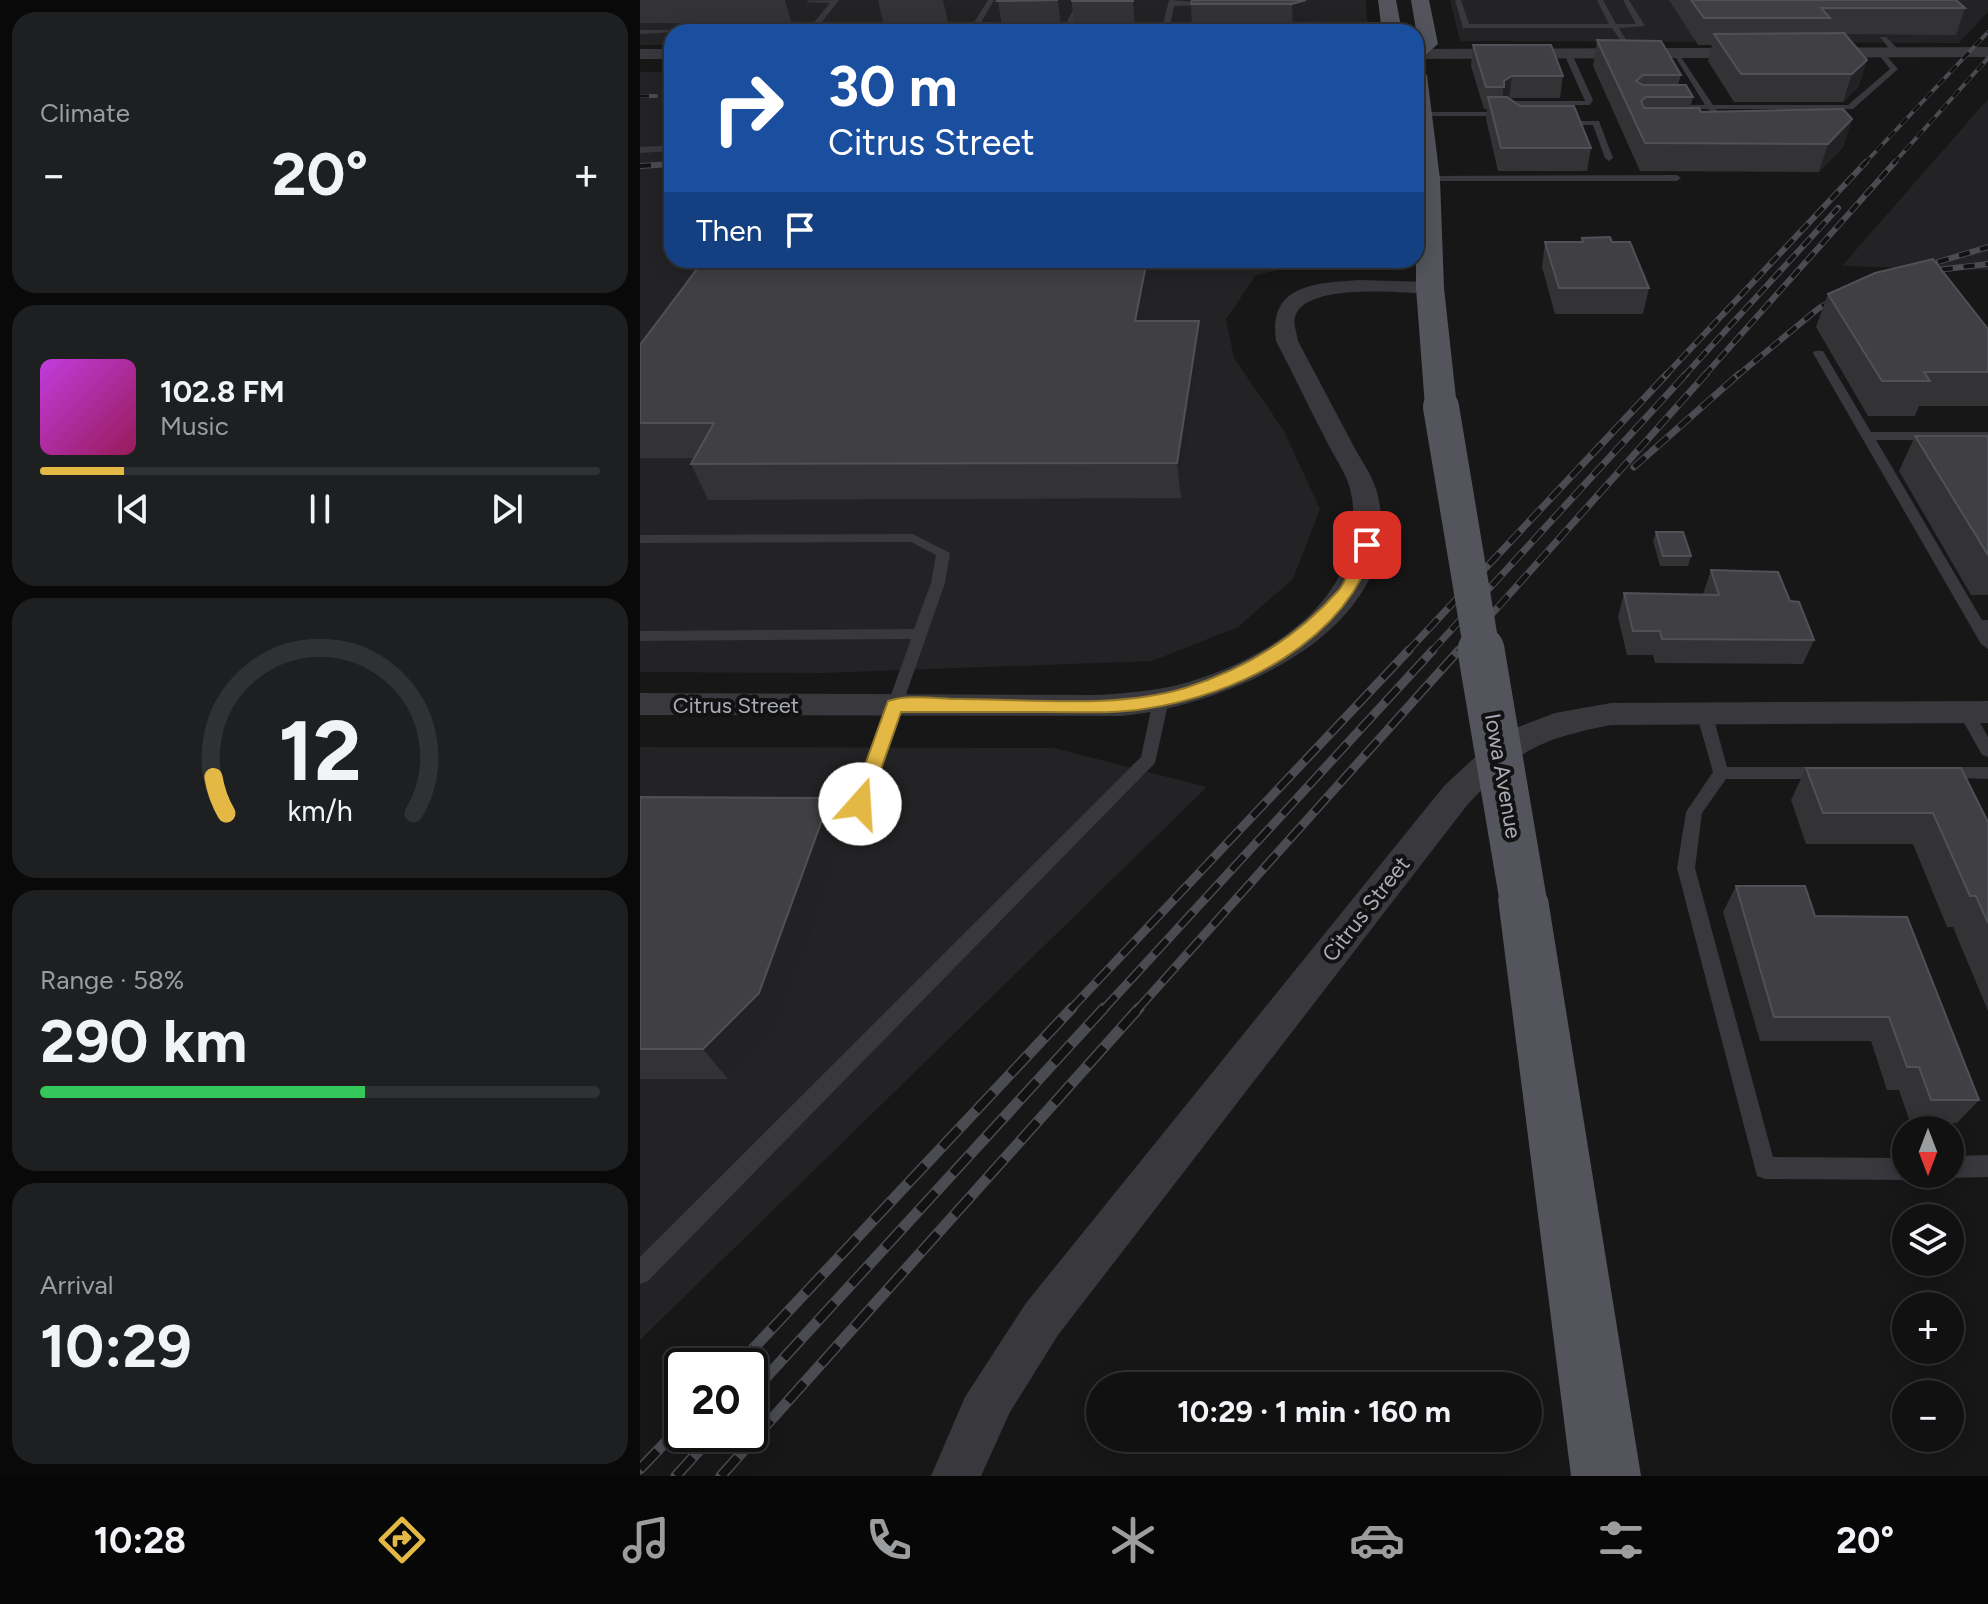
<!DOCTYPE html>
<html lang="en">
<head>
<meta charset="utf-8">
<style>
	:root { --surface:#111112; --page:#1e1f20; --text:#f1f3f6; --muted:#9c9d9f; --line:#303132; --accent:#e3b844 }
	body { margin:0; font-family:Figtree,sans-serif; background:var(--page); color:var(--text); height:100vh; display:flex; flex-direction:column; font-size:30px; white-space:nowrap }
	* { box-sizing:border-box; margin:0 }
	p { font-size:26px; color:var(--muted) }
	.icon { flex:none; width:44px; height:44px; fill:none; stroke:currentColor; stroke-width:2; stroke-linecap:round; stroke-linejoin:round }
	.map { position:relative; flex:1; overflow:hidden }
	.side { display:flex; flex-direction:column; gap:12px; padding:12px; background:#09090a; width:640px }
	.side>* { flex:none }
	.top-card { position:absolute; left:24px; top:24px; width:760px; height:244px; border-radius:24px; box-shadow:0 4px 20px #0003,0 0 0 2px var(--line); background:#1a4fa0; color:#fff; overflow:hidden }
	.needle { width:52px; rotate:180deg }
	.tools { position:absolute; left:1252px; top:1116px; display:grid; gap:16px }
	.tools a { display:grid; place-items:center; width:72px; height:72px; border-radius:50%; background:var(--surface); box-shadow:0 4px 20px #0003,0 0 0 2px var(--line); font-size:40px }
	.speed { position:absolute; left:24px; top:1348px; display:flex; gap:16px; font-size:40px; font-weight:700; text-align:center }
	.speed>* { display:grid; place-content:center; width:104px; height:104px; border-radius:50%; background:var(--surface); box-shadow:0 4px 20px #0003,0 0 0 2px var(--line); line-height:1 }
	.speed .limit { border:4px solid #111; border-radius:12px; background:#fff; color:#111 }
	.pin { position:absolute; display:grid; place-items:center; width:68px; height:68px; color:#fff; margin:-34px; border-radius:16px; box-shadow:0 4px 12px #0006 }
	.me { position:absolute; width:88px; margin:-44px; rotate:19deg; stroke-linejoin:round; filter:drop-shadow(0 0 6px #0008) }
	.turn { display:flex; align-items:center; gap:28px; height:168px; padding:0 32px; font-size:36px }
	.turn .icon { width:104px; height:104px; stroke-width:2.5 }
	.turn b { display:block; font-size:56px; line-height:68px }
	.then { display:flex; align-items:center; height:76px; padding:0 32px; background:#0003; gap:16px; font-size:30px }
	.big { font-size:60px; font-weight:700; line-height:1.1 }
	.side .card { flex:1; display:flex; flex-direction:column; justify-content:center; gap:12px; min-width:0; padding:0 28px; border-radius:24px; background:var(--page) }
	.side .dial { align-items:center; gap:0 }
	.dial svg { height:208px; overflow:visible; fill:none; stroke:var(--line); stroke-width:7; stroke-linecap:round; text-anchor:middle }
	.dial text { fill:var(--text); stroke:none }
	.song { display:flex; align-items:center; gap:24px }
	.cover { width:96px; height:96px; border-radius:12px; background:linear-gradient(135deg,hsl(290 70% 55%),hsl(330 70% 35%)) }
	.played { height:8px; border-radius:4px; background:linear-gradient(90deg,var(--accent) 15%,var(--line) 15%) }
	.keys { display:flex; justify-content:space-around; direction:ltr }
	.heat { display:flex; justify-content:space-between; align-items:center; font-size:44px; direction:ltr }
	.charge { height:12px; border-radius:6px; background:linear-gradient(90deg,#34c759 58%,var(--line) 0) }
	.trip { position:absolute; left:446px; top:1372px; width:456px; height:80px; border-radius:40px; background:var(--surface); box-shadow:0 4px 20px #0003,0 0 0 2px var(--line); font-weight:700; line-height:80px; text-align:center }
	.tab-bar { display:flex; height:128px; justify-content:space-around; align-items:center; background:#070707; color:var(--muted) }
	.tab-bar .icon { width:56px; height:56px }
	.tab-bar .active { color:var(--accent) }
	.tab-bar b { font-size:36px; color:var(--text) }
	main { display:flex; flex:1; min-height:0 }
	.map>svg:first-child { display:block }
	.built { fill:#232325 }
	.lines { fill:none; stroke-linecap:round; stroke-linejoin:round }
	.service { fill:#38383d; fill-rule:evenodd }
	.minor { fill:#38383d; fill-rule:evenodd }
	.tertiary { fill:#38383d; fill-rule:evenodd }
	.primary { fill:#54555c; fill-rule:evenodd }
	.rail-far4-casing { stroke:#4b4c52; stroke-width:4 }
	.rail-far3-casing { stroke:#4b4c52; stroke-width:6 }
	.rail-far2-casing { stroke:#4b4c52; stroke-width:7 }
	.rail-far1-casing { stroke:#4b4c52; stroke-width:9 }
	.rail-casing { stroke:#4b4c52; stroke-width:11 }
	.rail-far4 { stroke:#121213; stroke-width:3; stroke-dasharray:9; stroke-linecap:butt }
	.rail-far3 { stroke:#121213; stroke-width:4; stroke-dasharray:11; stroke-linecap:butt }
	.rail-far2 { stroke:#121213; stroke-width:5; stroke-dasharray:15; stroke-linecap:butt }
	.rail-far1 { stroke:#121213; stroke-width:6; stroke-dasharray:19; stroke-linecap:butt }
	.rail { stroke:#121213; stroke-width:8; stroke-dasharray:25; stroke-linecap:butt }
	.primary-bridge-far1 { stroke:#54555c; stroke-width:36 }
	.primary-bridge { stroke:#54555c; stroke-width:47 }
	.wall { fill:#333336 }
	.shaded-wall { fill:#222224 }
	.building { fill:#404044; stroke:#505156; stroke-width:2 }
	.route { fill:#e3b844; stroke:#94782c; stroke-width:2 }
	.labels { text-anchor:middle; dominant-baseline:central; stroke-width:8; stroke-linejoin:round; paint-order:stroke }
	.street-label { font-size:22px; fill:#aaadb7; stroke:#121213 }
</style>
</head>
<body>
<main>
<section class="side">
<div class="card"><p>Climate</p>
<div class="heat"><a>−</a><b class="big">20°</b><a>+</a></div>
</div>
<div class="card">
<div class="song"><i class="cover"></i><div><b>102.8 FM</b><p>Music</p></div></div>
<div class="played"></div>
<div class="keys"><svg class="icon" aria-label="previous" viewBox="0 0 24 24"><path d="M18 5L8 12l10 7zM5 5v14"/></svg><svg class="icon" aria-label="pause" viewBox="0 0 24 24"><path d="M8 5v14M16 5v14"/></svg><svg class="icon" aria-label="next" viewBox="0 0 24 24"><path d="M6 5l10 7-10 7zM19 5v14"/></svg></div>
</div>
<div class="card dial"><svg viewBox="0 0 100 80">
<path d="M14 69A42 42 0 1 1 86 69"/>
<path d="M14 69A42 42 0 0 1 9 55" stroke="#e3b844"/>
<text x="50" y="56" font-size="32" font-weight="700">12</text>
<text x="50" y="72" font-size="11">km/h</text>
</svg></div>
<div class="card"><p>Range · 58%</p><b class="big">290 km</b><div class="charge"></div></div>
<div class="card"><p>Arrival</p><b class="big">10:29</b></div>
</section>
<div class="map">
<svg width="1348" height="1476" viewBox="0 0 1348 1476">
	<rect width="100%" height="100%" fill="#171718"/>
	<!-- built -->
	<g class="built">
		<polygon points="0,0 726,0 728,32 32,32 32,45 0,45"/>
		<polygon points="810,0 1348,0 1348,12 1319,43 820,41"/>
		<polygon points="0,72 32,72 32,260 686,260 616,275 586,319 594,358 644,431 680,509 653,579 598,627 512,661 181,673 0,672"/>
		<polygon points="1348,99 1348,270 1202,266"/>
		<polygon points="0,747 414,748 567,787 0,1340"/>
	</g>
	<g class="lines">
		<!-- service -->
		<g class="service">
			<polygon points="199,0 174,32 166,32 190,3 142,1"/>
			<polygon points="348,0 354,0 337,30 423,30 438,0 444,0 430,32 328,32"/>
			<polygon points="529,0 570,3 573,5 534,6 529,32 521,32"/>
			<polygon points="815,0 821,0 829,24 969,24 957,0 963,0 976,24 996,24 983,0 989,0 1005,26 979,28 994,53 990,55 972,28 823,28"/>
			<polygon points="0,30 32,30 36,32 0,34"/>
			<polygon points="1240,37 1246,37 1260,51 1260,55 1254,55"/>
			<polygon points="1037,51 1073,105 1208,105 1250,69 1236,51 1242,51 1258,69 1213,109 1076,109 1078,113 1074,115 1068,109 1031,109 1027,107 1031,105 1065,105 1033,53"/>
			<polygon points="928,52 932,54 953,100 950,105 873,105 872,114 868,116 781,116 777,114 781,112 864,112 865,103 869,101 945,101 924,54"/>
			<polygon points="918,121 959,121 973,158 969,161 965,158 953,125 921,125 917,123"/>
			<polygon points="32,145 32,151 0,153 0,147"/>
			<polygon points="788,176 1037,175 1041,178 1037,181 785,181 785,177"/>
			<polygon points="46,260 57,260 66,268 54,285 50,286 45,283 55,269"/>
			<polygon points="1175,351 1183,351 1231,432 1348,432 1348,440 1236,440 1342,620 1348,620 1348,649 1341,644 1173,353"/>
			<polygon points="273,534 310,553 305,583 226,809 214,809 212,804 271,639 0,641 0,631 274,629 291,583 296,555 271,542 0,543 0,535"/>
			<polygon points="521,694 529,700 515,763 8,1281 0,1284 0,1257 501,757 513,700"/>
			<polygon points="1064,706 1072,712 1087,767 1182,767 1188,769 1190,773 1188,777 1182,779 1086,779 1062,813 1055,868 1133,1157 1266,1158 1266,1174 1275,1174 1274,1177 1266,1180 1125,1179 1117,1176 1037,868 1046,812 1073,772 1056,712"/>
			<polygon points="1326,706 1332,708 1348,737 1348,757 1342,755 1318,712"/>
			<polygon points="1302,767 1348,767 1348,779 1296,777 1294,773 1296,769"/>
			<polygon points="1348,1155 1348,1177 1310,1178 1302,1174 1310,1174 1310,1156"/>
		</g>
		<!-- minor -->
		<g class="minor">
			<path d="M720,280L790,282L800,288L790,294C762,293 665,282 655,317C653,323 657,334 658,341C676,375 694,409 712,443C720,459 732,474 737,492C773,628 588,706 482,716L0,715V693L460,695C486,693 513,691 538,685C625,662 732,597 711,493C708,476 696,460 688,444C670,410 654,375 636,341C628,284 676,283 720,280Z"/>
			<path d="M1348,701V723L971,725C896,740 881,749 828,804L418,1335L370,1412L341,1476H291L325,1397L386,1303L804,786L845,748L873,729L915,713L971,703Z"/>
		</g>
		<!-- tertiary -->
		<g class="tertiary">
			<polygon points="1348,47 1348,57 776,59 776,49"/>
			<rect x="0" y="49" width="32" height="10"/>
		</g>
		<!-- primary -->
		<g class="primary">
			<polygon points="738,0 756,0 762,32 742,32"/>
			<polygon points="771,0 789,0 798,44 783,57 776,59 778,42"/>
			<polygon points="776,69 787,75 800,179 804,288 817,407 813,414 801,417 789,414 785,407 776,288"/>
			<polygon points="883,878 901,884 908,899 1001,1476 931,1476 858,899 865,884"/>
		</g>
		<defs>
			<g id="rail-far4">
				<polyline points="0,96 16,96"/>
				<polyline points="1224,164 1348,32"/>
				<polyline points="1253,164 1348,58"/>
			</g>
			<g id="rail-far3">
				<polyline points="0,166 32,164"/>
				<polyline points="1298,262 1348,247"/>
				<polyline points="1280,272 1348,264"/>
				<polyline points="1025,376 1226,162"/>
				<polyline points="1044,376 1198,208"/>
				<polyline points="1064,376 1255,162"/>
				<polyline points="1097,376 1179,308 1204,294"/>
			</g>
			<g id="rail-far2">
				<polyline points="994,467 1099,374"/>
				<polyline points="767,652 1027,374"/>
				<polyline points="791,652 1046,374"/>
				<polyline points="818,652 1066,374"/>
			</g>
			<g id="rail-far1">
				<polyline points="430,1010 769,650"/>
				<polyline points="463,1010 793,650"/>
				<polyline points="497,1010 819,650"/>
			</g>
			<g id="rail">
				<polyline points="97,1366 432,1008"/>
				<polyline points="110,1395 464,1008"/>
				<polyline points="0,1469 42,1425"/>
				<polyline points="36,1476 74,1434"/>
				<polyline points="81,1476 499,1008"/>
			</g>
		</defs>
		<!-- rail-far4 casing -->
		<use href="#rail-far4" class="rail-far4-casing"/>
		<!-- rail-far3 casing -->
		<use href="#rail-far3" class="rail-far3-casing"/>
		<!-- rail-far2 casing -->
		<use href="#rail-far2" class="rail-far2-casing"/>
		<!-- rail-far1 casing -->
		<use href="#rail-far1" class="rail-far1-casing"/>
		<!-- rail casing -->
		<use href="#rail" class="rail-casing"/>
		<!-- rail-far4 -->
		<use href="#rail-far4" class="rail-far4"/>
		<!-- rail-far3 -->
		<use href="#rail-far3" class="rail-far3"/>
		<!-- rail-far2 -->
		<use href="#rail-far2" class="rail-far2"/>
		<!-- rail-far1 -->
		<use href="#rail-far1" class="rail-far1"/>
		<!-- rail -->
		<use href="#rail" class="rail"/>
		<!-- primary-bridge-far1 -->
		<polyline class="primary-bridge-far1" points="801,407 842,652"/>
		<!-- primary-bridge -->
		<polyline class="primary-bridge" points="841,650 883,899"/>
	</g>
	<!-- wall -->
	<g class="wall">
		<polygon points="0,0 167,0 168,6 152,24 0,23"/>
		<polygon points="238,0 322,0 308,22 243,22"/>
		<polygon points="358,0 504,0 495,27 435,27 432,5 421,27 362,27"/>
		<polygon points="552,0 684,0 684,17 653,28 552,28 551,4"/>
		<polygon points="1029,0 1316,0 1325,8 1316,35 1204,34 1227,60 1218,87 1203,102 1094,102 1068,61 1072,45 1058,45"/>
		<polygon points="957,40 1041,75 1038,85 1053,97 1050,108 1061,112 1212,119 1203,147 1179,172 1000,171 953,66"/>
		<polygon points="833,45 923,76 920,98 869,98 951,148 947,171 858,171 846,119 847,109 844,109 831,66"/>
		<polygon points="942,238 972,242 1009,288 1003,314 915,314 902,267 905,242 941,242"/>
		<polygon points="517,260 505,321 562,355 541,498 68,500 51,464 54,458 0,458 0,345"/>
		<polygon points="1188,294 1348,329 1348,406 1279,406 1275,416 1228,416 1176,327"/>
		<polygon points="1275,436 1348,436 1348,595 1331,595 1259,471"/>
		<polygon points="1016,532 1051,556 1048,566 1020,566 1013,541"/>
		<polygon points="1071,570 1150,601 1174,640 1163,664 1015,663 1013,655 987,655 978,617 984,593 1063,594"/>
		<polygon points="1166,768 1348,822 1348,1011 1313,927 1307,927 1273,844 1166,844 1151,800"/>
		<polygon points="0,797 190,798 208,832 141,1025 88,1079 0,1079"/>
		<polygon points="1096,886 1175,916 1339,1100 1317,1123 1270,1122 1259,1090 1247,1090 1231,1041 1120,1041 1083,912"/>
	</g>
	<!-- shaded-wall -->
	<g class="shaded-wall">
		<polygon points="145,0 167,0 168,6 152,24"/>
		<polygon points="303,0 322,0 308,22"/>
		<polygon points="418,0 435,0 432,1 432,5 421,27"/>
		<polygon points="493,0 504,0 495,27 493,1"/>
		<polygon points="666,0 684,0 684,17 653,28 652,4"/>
		<polygon points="1227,60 1218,87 1203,102 1212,74"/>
		<polygon points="872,76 869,98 862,103 864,81"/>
		<polygon points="1212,119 1203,147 1179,172 1188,144"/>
		<polygon points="507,260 517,260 499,355 495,321"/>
		<polygon points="559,321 562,355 541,498 537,463"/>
		<polygon points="190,798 208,832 141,1025 88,1079 63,1049"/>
	</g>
	<!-- building -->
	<g class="building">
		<polygon points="358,0 418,0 357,1"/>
		<rect x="432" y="0" width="61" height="1"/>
		<polygon points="552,0 666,0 652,4 551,4"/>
		<polygon points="1051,0 1316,0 1325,8 1181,8 1190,18 1064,18"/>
		<polygon points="1204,33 1227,60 1212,74 1101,74 1074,34"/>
		<polygon points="957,40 1021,41 1041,75 1003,75 996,81 1003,85 1046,85 1053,97 1006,97 1001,101 1004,108 1059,108 1061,112 1203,109 1212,119 1188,144 1005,143"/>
		<polygon points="833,45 911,45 923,76 872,76 864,81 864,87 846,87"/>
		<polygon points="848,97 867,97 880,106 934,106 951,148 861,148"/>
		<polygon points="970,237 972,242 990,242 1009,288 919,288 905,242 943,242 942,238"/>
		<polygon points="1293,259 1348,329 1348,372 1284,372 1290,381 1242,381 1188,294 1235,273"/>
		<polygon points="64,260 507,260 495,321 559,321 537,463 51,464 74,423 0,423 0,345"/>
		<polygon points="1275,436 1348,436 1348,555"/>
		<polygon points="1016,532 1043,532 1051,556 1023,556"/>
		<polygon points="1071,570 1138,572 1150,601 1159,602 1174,640 1022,639 1020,631 993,631 984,593 1079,595"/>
		<polygon points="1166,768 1321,768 1348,822 1348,923 1336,896 1330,896 1293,813 1183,813"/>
		<polygon points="0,797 190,798 119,993 63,1049 0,1049"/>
		<polygon points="1096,886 1165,886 1175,916 1267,917 1339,1100 1291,1100 1279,1067 1267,1067 1249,1017 1134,1017"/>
	</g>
	<!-- route -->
	<path class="route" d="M727,541L735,545C706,642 598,695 504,709C472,714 439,712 407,712C358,712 309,712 261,712L227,809H213L211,804L248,701C269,694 298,699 321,699C393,699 475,709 545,688C605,669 656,638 698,591C709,580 716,544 727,541Z"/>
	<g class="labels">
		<!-- street labels -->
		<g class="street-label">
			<text x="96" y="705">Citrus Street</text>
			<text transform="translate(863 776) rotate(80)">Iowa Avenue</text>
			<text transform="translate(726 909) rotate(-52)">Citrus Street</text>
		</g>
	</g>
</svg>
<div class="tools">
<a><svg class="needle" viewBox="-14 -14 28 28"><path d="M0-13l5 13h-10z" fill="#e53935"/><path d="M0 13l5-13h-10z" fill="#9c9d9f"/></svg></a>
<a><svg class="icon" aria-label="layers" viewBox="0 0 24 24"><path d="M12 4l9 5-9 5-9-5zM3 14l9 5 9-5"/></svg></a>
<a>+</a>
<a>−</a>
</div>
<div class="speed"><div class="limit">20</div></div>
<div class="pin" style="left:727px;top:545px;background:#d93025"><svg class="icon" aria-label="arrive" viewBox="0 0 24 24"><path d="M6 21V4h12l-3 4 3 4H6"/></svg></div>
<svg class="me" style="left:220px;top:804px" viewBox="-20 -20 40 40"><circle r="19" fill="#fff"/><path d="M0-13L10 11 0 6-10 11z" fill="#e3b844"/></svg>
<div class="trip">10:29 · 1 min · 160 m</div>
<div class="top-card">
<div class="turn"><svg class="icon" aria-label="right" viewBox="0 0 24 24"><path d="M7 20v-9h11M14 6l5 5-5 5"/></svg><div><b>30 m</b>Citrus Street</div></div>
<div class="then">Then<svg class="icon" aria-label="arrive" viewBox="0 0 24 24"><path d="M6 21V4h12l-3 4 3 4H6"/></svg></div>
</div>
</div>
</main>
<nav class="tab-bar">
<b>10:28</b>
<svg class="icon active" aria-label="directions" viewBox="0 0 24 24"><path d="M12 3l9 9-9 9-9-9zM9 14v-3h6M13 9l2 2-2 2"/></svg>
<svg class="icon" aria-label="music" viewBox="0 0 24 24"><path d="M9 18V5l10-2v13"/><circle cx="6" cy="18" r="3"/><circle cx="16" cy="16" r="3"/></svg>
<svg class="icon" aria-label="phone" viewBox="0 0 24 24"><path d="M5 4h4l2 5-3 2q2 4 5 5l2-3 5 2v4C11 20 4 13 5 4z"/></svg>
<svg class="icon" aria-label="climate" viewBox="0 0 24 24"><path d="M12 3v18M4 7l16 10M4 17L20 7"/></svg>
<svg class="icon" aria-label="car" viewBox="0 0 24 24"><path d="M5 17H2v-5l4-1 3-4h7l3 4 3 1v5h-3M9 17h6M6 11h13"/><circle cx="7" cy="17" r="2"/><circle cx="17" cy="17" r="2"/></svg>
<svg class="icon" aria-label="filters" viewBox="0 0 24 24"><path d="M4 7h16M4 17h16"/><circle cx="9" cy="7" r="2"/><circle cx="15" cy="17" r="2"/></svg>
<b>20°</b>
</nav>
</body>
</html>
